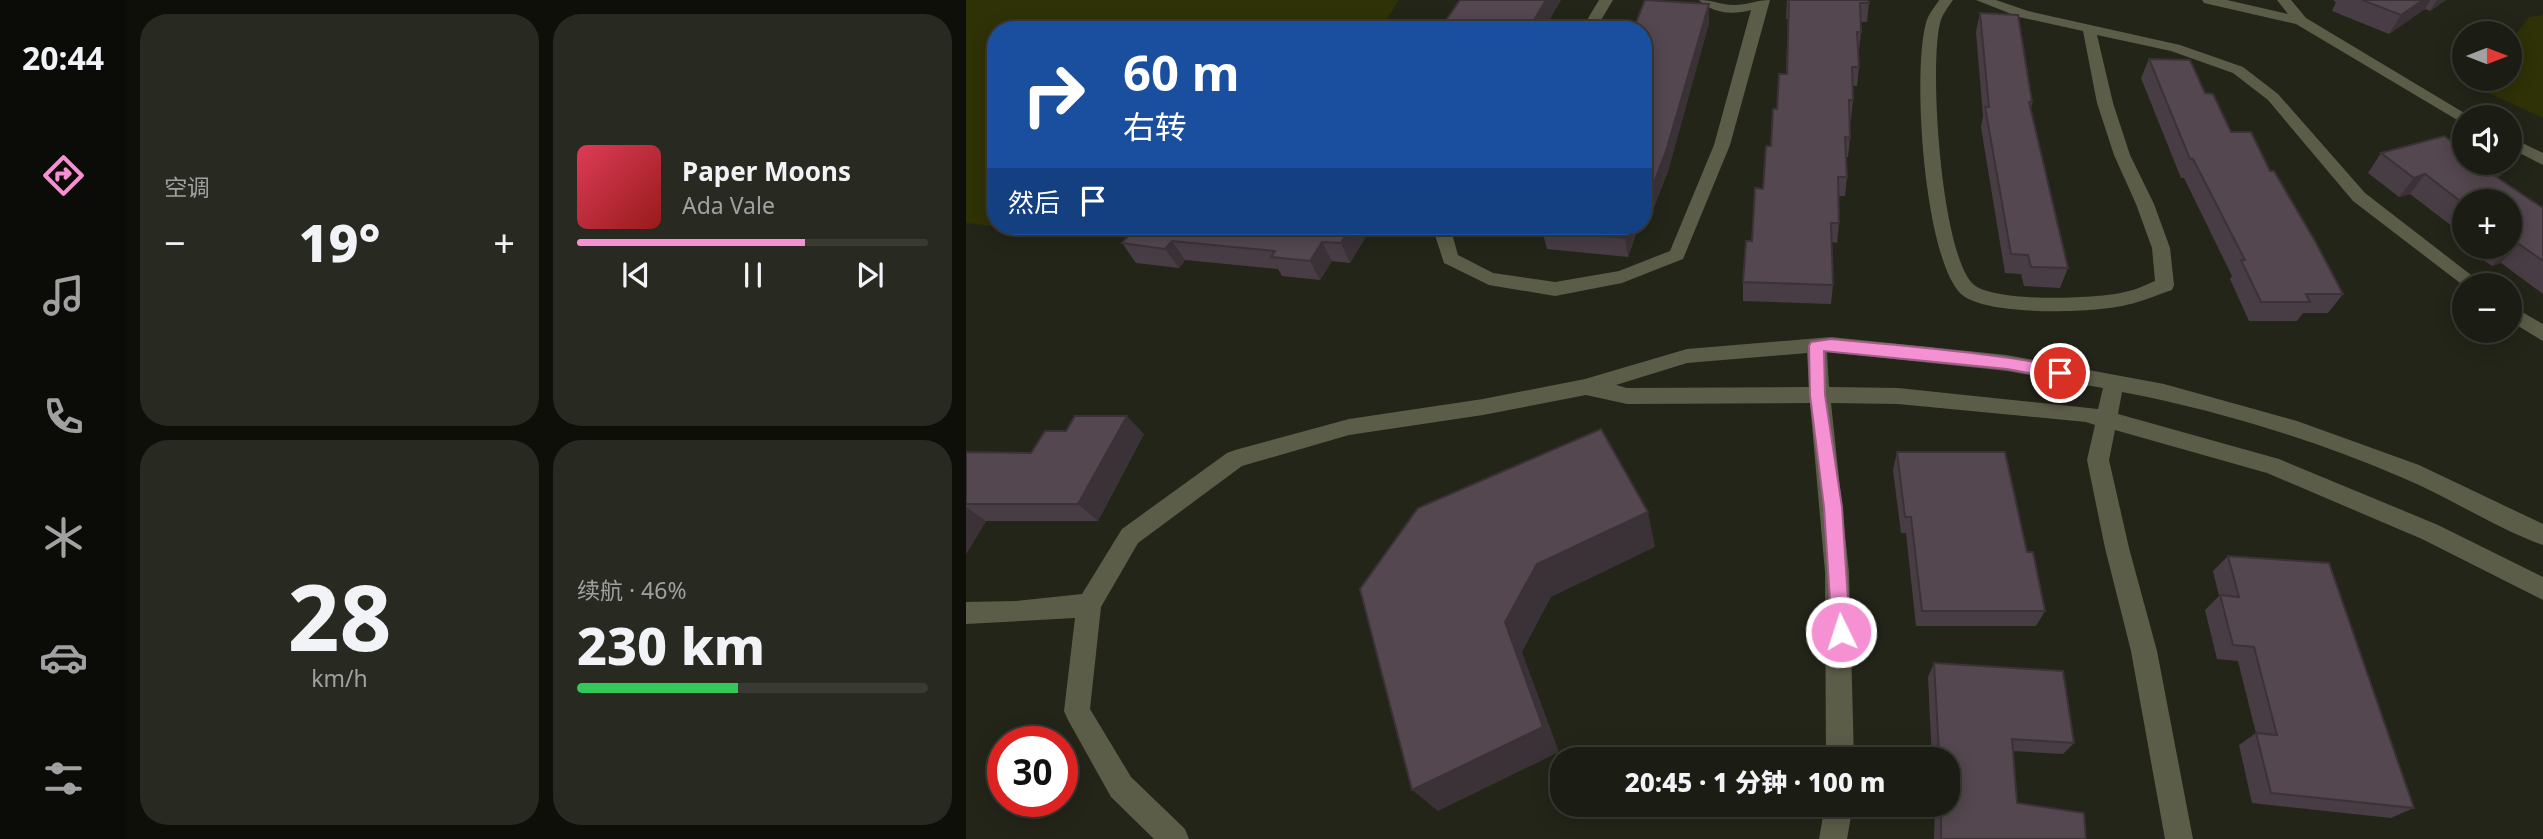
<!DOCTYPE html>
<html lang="zh">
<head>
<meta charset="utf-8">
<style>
	:root { --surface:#1b1c13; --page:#282921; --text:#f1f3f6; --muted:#a0a1a0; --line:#393a33; --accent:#f591d2 }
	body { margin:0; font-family:"Noto Sans","Noto Sans SC",sans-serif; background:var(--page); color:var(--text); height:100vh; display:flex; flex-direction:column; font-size:26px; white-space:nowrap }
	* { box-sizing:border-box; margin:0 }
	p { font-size:23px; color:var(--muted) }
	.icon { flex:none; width:38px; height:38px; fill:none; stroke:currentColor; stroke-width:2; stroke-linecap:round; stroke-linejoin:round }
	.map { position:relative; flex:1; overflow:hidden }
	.side { display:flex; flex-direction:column; gap:14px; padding:14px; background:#0f0f0a; width:840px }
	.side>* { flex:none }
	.top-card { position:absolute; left:21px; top:21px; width:665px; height:214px; border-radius:28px; box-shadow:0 4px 18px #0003,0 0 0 2px var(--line); background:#1a4fa0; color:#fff; overflow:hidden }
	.needle { width:46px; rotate:90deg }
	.tools { position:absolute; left:1486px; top:21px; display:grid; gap:14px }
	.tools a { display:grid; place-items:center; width:70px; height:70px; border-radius:50%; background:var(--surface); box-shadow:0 4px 18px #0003,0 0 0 2px var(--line); font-size:35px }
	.speed { position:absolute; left:21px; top:726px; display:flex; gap:14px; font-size:35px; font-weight:700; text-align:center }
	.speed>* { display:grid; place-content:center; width:91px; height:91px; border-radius:50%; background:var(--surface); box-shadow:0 4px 18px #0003,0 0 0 2px var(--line); line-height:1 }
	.speed .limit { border:10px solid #d22; background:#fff; color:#111 }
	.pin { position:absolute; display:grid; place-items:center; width:60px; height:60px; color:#fff; margin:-30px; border:4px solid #fff; border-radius:50%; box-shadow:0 2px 7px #0007 }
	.me { position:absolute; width:77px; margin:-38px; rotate:356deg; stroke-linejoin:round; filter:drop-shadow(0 0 5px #0008) }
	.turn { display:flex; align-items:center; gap:24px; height:147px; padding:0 21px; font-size:32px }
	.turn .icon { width:91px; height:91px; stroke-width:2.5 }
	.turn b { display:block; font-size:49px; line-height:60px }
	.then { display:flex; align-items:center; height:66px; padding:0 21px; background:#0003; gap:14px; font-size:26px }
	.big { font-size:52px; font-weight:800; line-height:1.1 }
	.side .tile { flex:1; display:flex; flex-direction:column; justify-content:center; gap:10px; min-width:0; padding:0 24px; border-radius:28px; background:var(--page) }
	.side .dial { align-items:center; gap:0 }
	.dial b { font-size:91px; line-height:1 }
	.song { display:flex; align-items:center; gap:21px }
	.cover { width:84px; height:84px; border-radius:10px; background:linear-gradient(135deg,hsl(350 70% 55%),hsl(0 70% 35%)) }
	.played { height:7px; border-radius:4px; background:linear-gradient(90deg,var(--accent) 65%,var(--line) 65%) }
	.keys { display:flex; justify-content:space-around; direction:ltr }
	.heat { display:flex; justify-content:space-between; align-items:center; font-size:38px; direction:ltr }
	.charge { height:10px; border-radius:5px; background:linear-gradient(90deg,#34c759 46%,var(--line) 0) }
	.side .tiles { flex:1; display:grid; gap:14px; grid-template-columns:repeat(2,1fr) }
	.trip { position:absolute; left:584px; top:747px; width:410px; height:70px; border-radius:28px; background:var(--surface); box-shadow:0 4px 18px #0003,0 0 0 2px var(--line); font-weight:800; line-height:70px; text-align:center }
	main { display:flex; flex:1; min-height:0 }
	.tabs { display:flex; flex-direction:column; width:126px; justify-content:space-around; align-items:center; background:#0b0b08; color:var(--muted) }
	.tabs .icon { width:49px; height:49px }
	.tabs .selected { color:var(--accent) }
	.tabs b { font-size:32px; color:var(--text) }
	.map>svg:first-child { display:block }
	.green { fill:#2f3106 }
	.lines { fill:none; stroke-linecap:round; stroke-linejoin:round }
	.minor { fill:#5b5d48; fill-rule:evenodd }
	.wall { fill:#483d44 }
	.shaded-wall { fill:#3b3237 }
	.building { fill:#54474f; stroke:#3b3237; stroke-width:2 }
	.route { fill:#f591d2; stroke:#9f5e88; stroke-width:2 }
</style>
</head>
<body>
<main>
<nav class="tabs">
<b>20:44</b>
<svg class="icon selected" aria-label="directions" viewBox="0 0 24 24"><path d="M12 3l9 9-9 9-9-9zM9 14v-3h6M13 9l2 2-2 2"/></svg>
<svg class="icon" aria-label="music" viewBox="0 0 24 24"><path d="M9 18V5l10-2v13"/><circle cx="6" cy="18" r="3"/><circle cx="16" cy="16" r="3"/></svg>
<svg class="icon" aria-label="phone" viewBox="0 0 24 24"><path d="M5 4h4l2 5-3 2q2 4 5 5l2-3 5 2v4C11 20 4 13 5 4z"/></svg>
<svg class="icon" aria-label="climate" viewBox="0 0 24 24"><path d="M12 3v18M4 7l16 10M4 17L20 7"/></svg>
<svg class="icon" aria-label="car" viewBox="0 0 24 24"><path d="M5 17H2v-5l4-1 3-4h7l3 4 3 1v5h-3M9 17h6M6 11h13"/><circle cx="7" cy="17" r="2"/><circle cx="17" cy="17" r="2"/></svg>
<svg class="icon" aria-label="filters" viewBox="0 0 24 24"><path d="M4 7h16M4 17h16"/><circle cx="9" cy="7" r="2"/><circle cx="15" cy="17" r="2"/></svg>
</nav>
<section class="side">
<div class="tiles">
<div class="tile"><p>空调</p>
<div class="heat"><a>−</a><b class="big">19°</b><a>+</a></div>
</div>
<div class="tile">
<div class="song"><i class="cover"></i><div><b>Paper Moons</b><p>Ada Vale</p></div></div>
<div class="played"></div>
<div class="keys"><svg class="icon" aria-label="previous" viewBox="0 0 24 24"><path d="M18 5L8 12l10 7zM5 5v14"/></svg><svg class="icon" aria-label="pause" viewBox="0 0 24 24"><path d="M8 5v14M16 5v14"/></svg><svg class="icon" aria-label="next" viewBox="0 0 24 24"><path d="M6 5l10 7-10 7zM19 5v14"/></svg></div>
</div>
<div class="tile dial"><b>28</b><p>km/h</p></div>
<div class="tile"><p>续航 · 46%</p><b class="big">230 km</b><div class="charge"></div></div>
</div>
</section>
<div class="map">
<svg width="1577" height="839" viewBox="0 0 1577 839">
	<rect width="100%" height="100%" fill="#242519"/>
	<!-- green -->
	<g class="green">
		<polygon points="0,0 433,0 417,26 411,30 30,30 30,226 133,226 119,236 0,223"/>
		<polygon points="1577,15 1577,118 1509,87 1515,79 1544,79 1544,42 1563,17"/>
	</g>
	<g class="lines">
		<!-- minor -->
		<g class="minor">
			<polygon points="633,0 647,0 629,30 615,30"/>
			<path d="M733,0C746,0 756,5 768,5C781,5 791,0 804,0L764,145L717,259L656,283L589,296L523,285L478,263L466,226H484L492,255L527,273L589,282L653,271L704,251L748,145L785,10C767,15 747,14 733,0Z"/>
			<path d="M973,0H987C982,7 976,15 974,23C963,67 975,253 1007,284C1027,303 1132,299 1159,292C1170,290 1179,285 1189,281L1186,248L1170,204L1148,155L1131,103L1117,31L1053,17L1010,0H1030L1062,11L1214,45L1277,67L1312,94L1399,193L1518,285L1498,286L1387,201L1302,100L1267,73L1205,51L1131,35L1147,103L1164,155L1188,204L1204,248L1208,285L1206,290C1190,295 1176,302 1160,305C1129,313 1017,317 994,293C958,255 946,73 960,23C962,14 969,7 973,0Z"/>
			<polygon points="1236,0 1261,0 1322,14 1311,0 1325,0 1340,18 1505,117 1498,117 1498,123 1493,121 1330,24 1238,3"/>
			<polygon points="1544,137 1577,153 1577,165 1544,148"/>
			<polygon points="1544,305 1577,324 1577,341 1544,321"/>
			<path d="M865,337L1041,355L1198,384L1331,421L1453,465L1577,524V545C1529,528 1485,498 1437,478C1349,440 1251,410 1156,392L1152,414L1313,459L1472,525L1577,577V600L1456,539L1301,473L1149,430L1143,460L1163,548L1191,651L1227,839H1199L1165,651L1139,548L1121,460L1129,425L1120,422L932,404L865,403L883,572L888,760H860L859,572L844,403L661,404L620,395L517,415L383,435L276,466L172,543L135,607L124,709L165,777L219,829L223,839H188L145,797L102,720L98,711L109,618L0,624V602L50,601L116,594L156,529L261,453L269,450L383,419L517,399L619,379L721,349ZM861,352L1041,371L1137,388L1132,409L932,388L863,387ZM841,353L843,387L661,388L650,385L721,363Z"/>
			<polygon points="859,805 887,805 881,839 853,839"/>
		</g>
	</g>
	<!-- wall -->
	<g class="wall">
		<polygon points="821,0 903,3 901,22 895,22 895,32 893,51 892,51 893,67 891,86 887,86 887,100 885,119 883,119 884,138 882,157 880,157 881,177 879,196 873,196 873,223 871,243 866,242 867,285 865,304 777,301 777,282 797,189 805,146 820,74 822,19 820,19"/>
		<polygon points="1368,0 1480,0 1464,11 1459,9 1423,34 1366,11 1370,2 1368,1"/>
		<polygon points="1014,13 1066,102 1065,109 1102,268 1094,288 1058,286 1055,274 1039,273 1015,127 1017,116 1010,32"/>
		<polygon points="743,23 702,171 688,207 679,206 677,212 677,30"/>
		<polygon points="1183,59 1239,93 1265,132 1304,171 1377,294 1362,313 1337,313 1331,321 1283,321 1264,279 1266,276 1218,178 1215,178 1175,78"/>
		<polygon points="1415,153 1534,175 1531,178 1577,208 1577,294 1535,263 1526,266 1498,247 1544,247 1544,201 1498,201 1498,247 1489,240 1495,233 1444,194 1433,197 1402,173"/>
		<polygon points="171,226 404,226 405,228 384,263 366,261 354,280 316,276 312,269 219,260 213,268 170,263 156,243"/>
		<polygon points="578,226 673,226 662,257 581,249 576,230"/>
		<polygon points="178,434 132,521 20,521 0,554 0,452 65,453"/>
		<polygon points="931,452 1061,552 1079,611 1070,626 950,626 940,533 935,533 927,470"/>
		<polygon points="1262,556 1448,808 1425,818 1286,803 1273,745 1290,733 1272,661 1251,659 1239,610 1253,596 1247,571"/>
		<polygon points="968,663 1108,743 1097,754 1047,751 1051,803 1120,839 968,839 969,805 982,805 982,760 966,760 962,677"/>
	</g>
	<!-- shaded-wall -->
	<g class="shaded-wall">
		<polygon points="580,0 595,0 578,30 562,30"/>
		<polygon points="1457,0 1464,0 1459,9 1423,34 1435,15"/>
		<polygon points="1471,0 1480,0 1464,11"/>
		<polygon points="743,4 743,23 702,171 688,207 686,188"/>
		<polygon points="1459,174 1444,194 1433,197 1448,178"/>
		<polygon points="677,192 679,206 677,212"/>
		<polygon points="386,226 404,226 405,228 384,263 375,243"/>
		<polygon points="663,226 673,226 662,257 659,238"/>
		<polygon points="206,241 219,260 213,268 199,249"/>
		<polygon points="356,242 366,261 354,280 344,261"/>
		<polygon points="1553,244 1535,263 1526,266 1543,247"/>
		<polygon points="161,416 178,434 132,521 112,504"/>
		<polygon points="0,507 20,521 0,554"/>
		<polygon points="682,512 689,547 585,597 556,652 593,752 472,811 446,790 571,564"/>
	</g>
	<!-- building -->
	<g class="building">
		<polygon points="494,0 580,0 562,30 473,30"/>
		<polygon points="679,0 743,4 700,151 686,188 677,187 677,30 667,30"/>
		<polygon points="821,0 902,0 903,3 894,3 895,32 891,32 893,67 886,67 887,100 883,100 884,138 879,137 881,177 872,177 873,223 865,223 867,285 777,282 780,241 786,241 789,188 797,189 800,146 805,146 807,109 811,109 813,74 821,74 823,0"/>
		<polygon points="1396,0 1457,0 1435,15"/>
		<polygon points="1014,13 1052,15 1066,102 1063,102 1102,268 1065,267 1062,255 1045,254 1019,107 1023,107"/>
		<polygon points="1183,59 1224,60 1239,93 1247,94 1265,132 1285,132 1304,171 1308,171 1349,241 1377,294 1340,294 1344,302 1295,302 1275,260 1279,260 1227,159 1224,159"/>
		<polygon points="1478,136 1498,150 1498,163 1516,163 1534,175 1529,176 1577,208 1577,261 1553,244 1543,247 1542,247 1544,247 1544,201 1498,201 1498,204 1459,174 1448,178 1415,153"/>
		<polygon points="171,226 386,226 375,243 356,242 344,261 305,257 309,251 206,241 199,249 156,243"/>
		<polygon points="578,226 663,226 659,238 576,230"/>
		<polygon points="109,416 161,416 112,504 0,504 0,452 65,453 79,431 100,431"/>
		<polygon points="635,429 682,512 571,564 539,622 577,727 446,790 394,589 452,508"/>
		<polygon points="931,452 1039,452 1061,552 1067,552 1079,611 956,611 945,517 939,517"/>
		<polygon points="1262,556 1363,563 1448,808 1305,793 1290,733 1311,735 1288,647 1267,645 1254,595 1273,597"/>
		<polygon points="968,663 1097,671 1108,743 1046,739 1051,803 1118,813 1120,839 975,839 975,805 982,805 982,760 975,760 975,753 973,753"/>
	</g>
	<!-- route -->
	<path class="route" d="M865,339C897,342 1091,357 1102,373L1094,379L1041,369L858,351L859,395L876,507L884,632L882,639L875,641L868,639L866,632L858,507L844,395L843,346L845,342Z"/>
</svg>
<div class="tools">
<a><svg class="needle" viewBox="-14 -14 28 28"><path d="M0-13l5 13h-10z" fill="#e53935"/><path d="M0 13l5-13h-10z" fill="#a0a1a0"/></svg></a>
<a><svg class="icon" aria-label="sound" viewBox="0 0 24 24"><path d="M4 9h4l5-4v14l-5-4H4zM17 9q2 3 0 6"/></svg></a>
<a>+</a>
<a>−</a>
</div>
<div class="speed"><div class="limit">30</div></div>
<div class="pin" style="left:1094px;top:373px;background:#d93025"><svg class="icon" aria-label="arrive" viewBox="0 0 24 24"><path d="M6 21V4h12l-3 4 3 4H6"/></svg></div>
<svg class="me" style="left:875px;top:632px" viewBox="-20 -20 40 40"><circle r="17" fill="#f591d2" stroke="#fff" stroke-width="3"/><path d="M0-11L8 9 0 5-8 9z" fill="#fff"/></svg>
<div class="trip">20:45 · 1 分钟 · 100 m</div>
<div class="top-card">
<div class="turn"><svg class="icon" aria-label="right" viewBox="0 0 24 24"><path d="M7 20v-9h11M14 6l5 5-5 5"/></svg><div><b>60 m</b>右转</div></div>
<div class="then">然后<svg class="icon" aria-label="arrive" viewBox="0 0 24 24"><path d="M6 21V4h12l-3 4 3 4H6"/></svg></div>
</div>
</div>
</main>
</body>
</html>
